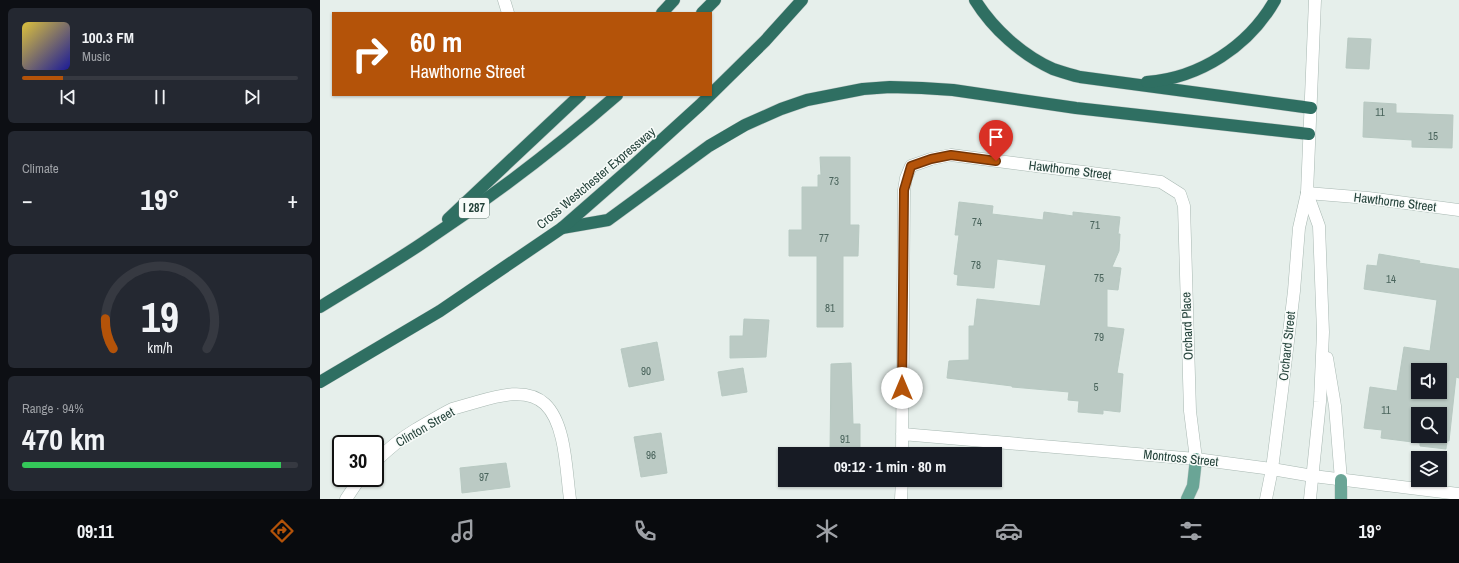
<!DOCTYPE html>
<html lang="en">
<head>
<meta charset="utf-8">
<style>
	:root { --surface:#171b24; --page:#242831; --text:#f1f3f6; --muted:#9ea1a6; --line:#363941; --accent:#b45309 }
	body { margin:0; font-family:"Archivo Narrow",sans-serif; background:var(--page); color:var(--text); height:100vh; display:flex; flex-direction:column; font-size:15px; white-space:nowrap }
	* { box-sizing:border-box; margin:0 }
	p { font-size:13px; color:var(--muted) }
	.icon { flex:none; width:22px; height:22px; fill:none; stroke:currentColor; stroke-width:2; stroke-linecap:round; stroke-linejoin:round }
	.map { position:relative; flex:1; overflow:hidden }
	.sheet { display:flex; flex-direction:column; gap:8px; padding:8px; background:#0d0f14; width:320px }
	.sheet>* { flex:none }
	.guide { position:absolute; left:12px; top:12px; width:380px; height:84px; border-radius:0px; box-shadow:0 1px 3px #0004; background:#b45309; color:#fff; overflow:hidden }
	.fabs { position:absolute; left:1091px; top:363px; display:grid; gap:8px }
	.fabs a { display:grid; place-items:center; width:36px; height:36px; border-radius:0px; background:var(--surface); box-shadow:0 1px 3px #0004; font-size:20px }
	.speed { position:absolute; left:12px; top:435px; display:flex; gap:8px; font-size:20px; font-weight:700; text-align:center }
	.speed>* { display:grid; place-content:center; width:52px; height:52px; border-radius:50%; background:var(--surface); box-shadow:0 1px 3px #0004; line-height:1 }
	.speed .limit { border:2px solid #111; border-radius:6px; background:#fff; color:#111 }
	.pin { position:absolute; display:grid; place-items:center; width:34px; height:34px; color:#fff; margin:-41px -17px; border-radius:50% 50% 50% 0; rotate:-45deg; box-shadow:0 0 4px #0007 }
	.pin .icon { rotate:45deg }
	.me { position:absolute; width:44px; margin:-22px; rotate:0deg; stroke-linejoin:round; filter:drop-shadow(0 0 3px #0008) }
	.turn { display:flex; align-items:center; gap:14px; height:84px; padding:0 12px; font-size:18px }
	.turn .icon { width:52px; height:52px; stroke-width:2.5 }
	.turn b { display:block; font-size:28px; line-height:34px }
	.big { font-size:30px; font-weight:700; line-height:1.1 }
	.sheet .tile { flex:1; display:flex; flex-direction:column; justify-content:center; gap:6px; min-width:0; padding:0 14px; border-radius:6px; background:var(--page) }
	.sheet .dial { align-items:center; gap:0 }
	.dial svg { height:104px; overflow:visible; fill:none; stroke:var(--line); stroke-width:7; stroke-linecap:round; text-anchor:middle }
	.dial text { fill:var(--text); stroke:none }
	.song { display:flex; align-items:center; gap:12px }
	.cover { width:48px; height:48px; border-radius:6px; background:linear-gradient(135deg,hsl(50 70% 55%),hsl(240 70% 35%)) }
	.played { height:4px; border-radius:2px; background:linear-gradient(90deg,var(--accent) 15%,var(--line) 15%) }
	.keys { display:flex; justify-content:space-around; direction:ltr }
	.heat { display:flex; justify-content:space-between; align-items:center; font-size:22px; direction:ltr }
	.charge { height:6px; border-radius:3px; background:linear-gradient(90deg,#34c759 94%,var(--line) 0) }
	.trip { position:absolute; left:458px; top:447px; width:224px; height:40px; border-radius:0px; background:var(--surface); box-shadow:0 1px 3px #0004; font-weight:700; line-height:40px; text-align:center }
	.tabs { display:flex; height:64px; justify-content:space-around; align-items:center; background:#090b0e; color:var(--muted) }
	.tabs .icon { width:28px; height:28px }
	.tabs .active { color:var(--accent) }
	.tabs b { font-size:18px; color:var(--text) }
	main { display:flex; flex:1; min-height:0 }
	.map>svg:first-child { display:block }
	.building { fill:#bbcac4; stroke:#b8c9c2; fill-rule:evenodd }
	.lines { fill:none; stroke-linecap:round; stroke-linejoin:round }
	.minor-casing { stroke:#a8b8b2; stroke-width:13 }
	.tertiary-casing { stroke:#a8b8b2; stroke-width:13 }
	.primary-casing { stroke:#c2cac8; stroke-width:13 }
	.motorway-casing { stroke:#c2cac8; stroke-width:13 }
	.minor { stroke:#fff; stroke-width:12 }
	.tertiary { stroke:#fff; stroke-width:12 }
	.primary { stroke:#6aa596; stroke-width:12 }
	.motorway { stroke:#2f6f62; stroke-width:12 }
	.route-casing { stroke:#753606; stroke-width:10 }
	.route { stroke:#b45309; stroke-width:7 }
	.labels { text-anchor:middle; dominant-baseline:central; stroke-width:3; stroke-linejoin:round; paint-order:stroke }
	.number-label { font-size:11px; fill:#4a645c }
	.shield { fill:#f7fbf9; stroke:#637a73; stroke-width:1 }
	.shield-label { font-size:12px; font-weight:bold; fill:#24423a }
	.street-label { font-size:13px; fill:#24423a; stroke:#f7fbf9 }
</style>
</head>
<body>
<main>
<section class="sheet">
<div class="tile">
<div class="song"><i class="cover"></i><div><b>100.3 FM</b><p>Music</p></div></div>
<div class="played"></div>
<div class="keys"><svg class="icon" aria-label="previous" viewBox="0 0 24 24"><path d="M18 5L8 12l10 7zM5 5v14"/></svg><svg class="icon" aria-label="pause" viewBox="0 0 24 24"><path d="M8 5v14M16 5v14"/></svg><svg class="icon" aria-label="next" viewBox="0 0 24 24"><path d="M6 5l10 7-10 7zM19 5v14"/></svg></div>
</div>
<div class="tile"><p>Climate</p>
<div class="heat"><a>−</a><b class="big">19°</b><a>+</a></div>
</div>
<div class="tile dial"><svg viewBox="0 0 100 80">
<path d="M14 69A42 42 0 1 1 86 69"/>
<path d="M14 69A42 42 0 0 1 8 46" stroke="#b45309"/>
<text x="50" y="56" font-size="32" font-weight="700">19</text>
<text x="50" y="72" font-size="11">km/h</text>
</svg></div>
<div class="tile"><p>Range · 94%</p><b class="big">470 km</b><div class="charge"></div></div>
</section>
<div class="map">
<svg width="1139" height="499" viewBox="0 0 1139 499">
	<rect width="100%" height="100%" fill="#e6efeb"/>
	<!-- building -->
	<g class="building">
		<polygon points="1028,38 1051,39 1049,69 1026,68"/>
		<polygon points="1044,102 1076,104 1076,113 1133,115 1132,148 1092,147 1092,140 1043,137"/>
		<polygon points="500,157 530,157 530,225 539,225 538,256 523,256 523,327 497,327 497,256 469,256 469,230 482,230 482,187 498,187 498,175 501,175"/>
		<polygon points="639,202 673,206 672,214 723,220 724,212 753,216 753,212 800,217 798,234 800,234 799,251 792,267 801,268 798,290 787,289 787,327 804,329 797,373 803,374 800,412 783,410 783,414 758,412 759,401 748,400 749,392 692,387 692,386 627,378 629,361 649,360 649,326 654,326 657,299 720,306 726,265 677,259 674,288 637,285 638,275 634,274 639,235 635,235"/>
		<path d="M1059,254L1100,261L1099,263L1139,269V378L1136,377L1129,441H1127L1126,449L1100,446V443L1061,438L1062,430L1044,428L1050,387L1077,391L1084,347L1110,351L1117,300L1044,289L1047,265L1057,266ZM1098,370H1120V392H1098ZM1098,414H1120V436H1098Z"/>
		<polygon points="424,319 449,320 446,357 410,358 410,336 423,336"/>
		<polygon points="337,342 344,380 309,387 301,349"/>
		<polygon points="531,363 533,424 540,424 540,454 510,454 511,364"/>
		<polygon points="423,368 427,392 402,396 398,372"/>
		<polygon points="341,433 347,473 321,477 314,437"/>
		<polygon points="186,463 190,487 142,493 140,468"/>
	</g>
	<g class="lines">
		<defs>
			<g id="minor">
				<polyline points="184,0 188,13"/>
				<polyline points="987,193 1048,198 1139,210"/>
				<polyline points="582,454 584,190 586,178 591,166 611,159 631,155 841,182 860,194 864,206 870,411 876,459 582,434"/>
				<path d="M55,462C67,450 80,439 95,430C107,423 120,415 132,409C139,407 146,405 153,403C174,397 206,386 225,404C246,424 246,471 250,499"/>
				<polyline points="993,476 1139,494"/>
				<polyline points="26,499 40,478"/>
				<polyline points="581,499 582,480"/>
			</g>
			<g id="tertiary">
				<polyline points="987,193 999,226 1003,332 1000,402 990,499"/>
				<polyline points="1007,358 1015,406 1021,480"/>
				<polyline points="876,459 952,469 993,476"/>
				<polyline points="946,499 952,469 962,391 974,291 979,228 987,193 995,0"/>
			</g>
			<g id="primary">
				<polyline points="867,499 873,486 876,459"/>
				<polyline points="1021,499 1021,480"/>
			</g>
			<g id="motorway">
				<path d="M655,0C673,29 702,55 733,69C742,72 751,75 760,77L991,108"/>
				<polyline points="342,13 354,0"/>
				<polyline points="382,13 395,0"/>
				<path d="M827,82C880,78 929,46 955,0"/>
				<polyline points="128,219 260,95"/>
				<polyline points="242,228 288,220 389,146 425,125 461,109 487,100 543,89 570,87 602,88 633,90 756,108 989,134"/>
				<path d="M0,307C34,286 68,266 101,244C169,199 235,149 297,95"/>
				<polyline points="0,382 120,311 242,228 314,165 380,105 445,41 482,0"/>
			</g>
		</defs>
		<!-- minor casing -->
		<use href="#minor" class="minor-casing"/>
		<!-- tertiary casing -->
		<use href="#tertiary" class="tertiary-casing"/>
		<!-- primary casing -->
		<use href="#primary" class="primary-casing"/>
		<!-- motorway casing -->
		<use href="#motorway" class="motorway-casing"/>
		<!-- minor -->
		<use href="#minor" class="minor"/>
		<!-- tertiary -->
		<use href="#tertiary" class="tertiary"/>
		<!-- primary -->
		<use href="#primary" class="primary"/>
		<!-- motorway -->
		<use href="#motorway" class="motorway"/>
	</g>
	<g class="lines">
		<defs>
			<polyline id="route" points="582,388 584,190 591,166 611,159 631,155 676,161"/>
		</defs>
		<!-- route casing -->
		<use href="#route" class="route-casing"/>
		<!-- route -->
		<use href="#route" class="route"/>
	</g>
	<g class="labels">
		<!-- number labels -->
		<g class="number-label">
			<text x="1060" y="112">11</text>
			<text x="1113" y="136">15</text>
			<text x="514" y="181">73</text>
			<text x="657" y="222">74</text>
			<text x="775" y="225">71</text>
			<text x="504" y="238">77</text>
			<text x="656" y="265">78</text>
			<text x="779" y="278">75</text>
			<text x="1071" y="279">14</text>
			<text x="510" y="308">81</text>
			<text x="779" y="337">79</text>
			<text x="326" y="371">90</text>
			<text x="776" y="387">5</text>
			<text x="1066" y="410">11</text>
			<text x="525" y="439">91</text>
			<text x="331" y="455">96</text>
			<text x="164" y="477">97</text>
		</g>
		<!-- shield labels -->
		<rect class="shield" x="139" y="198" width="30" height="20" rx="3"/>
		<g class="shield-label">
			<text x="154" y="208">I 287</text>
		</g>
		<!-- street labels -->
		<g class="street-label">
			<text transform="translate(750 170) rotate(7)">Hawthorne Street</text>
			<text transform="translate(276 178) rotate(-40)">Cross Westchester Expressway</text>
			<text transform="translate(1075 202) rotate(7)">Hawthorne Street</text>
			<text transform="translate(867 326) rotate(-92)">Orchard Place</text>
			<text transform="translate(967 346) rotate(-84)">Orchard Street</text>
			<text transform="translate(105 427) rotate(-30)">Clinton Street</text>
			<text transform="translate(861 458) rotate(6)">Montross Street</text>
		</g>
	</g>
</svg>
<div class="fabs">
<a><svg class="icon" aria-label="sound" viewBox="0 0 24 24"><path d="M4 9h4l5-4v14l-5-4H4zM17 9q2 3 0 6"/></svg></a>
<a><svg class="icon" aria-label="search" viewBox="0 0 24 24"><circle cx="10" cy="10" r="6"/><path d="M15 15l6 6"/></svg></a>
<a><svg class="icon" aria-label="layers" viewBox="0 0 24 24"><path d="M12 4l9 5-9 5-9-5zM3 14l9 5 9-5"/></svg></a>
</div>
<div class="speed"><div class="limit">30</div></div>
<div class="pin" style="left:676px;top:161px;background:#d93025"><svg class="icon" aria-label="arrive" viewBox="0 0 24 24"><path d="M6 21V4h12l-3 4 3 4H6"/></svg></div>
<svg class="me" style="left:582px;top:388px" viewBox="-20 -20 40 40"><circle r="19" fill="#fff"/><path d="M0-13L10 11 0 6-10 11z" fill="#b45309"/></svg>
<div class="trip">09:12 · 1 min · 80 m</div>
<div class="guide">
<div class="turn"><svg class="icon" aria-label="right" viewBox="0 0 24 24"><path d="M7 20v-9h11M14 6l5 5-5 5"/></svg><div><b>60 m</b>Hawthorne Street</div></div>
</div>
</div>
</main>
<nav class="tabs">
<b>09:11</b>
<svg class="icon active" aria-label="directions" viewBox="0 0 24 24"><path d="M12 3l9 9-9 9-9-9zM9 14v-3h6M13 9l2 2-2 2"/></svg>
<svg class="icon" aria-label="music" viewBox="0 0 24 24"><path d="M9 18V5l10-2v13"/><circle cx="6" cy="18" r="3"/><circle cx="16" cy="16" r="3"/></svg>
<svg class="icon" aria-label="phone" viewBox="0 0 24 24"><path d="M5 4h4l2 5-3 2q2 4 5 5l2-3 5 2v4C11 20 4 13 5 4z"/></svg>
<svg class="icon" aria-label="climate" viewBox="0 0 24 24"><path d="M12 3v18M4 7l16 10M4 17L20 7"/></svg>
<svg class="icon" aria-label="car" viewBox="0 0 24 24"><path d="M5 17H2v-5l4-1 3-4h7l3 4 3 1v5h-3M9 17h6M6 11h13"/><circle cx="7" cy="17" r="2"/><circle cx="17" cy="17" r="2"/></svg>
<svg class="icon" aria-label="filters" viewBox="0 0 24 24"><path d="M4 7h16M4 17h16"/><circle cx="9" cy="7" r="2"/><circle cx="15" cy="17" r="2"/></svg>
<b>19°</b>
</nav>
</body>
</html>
